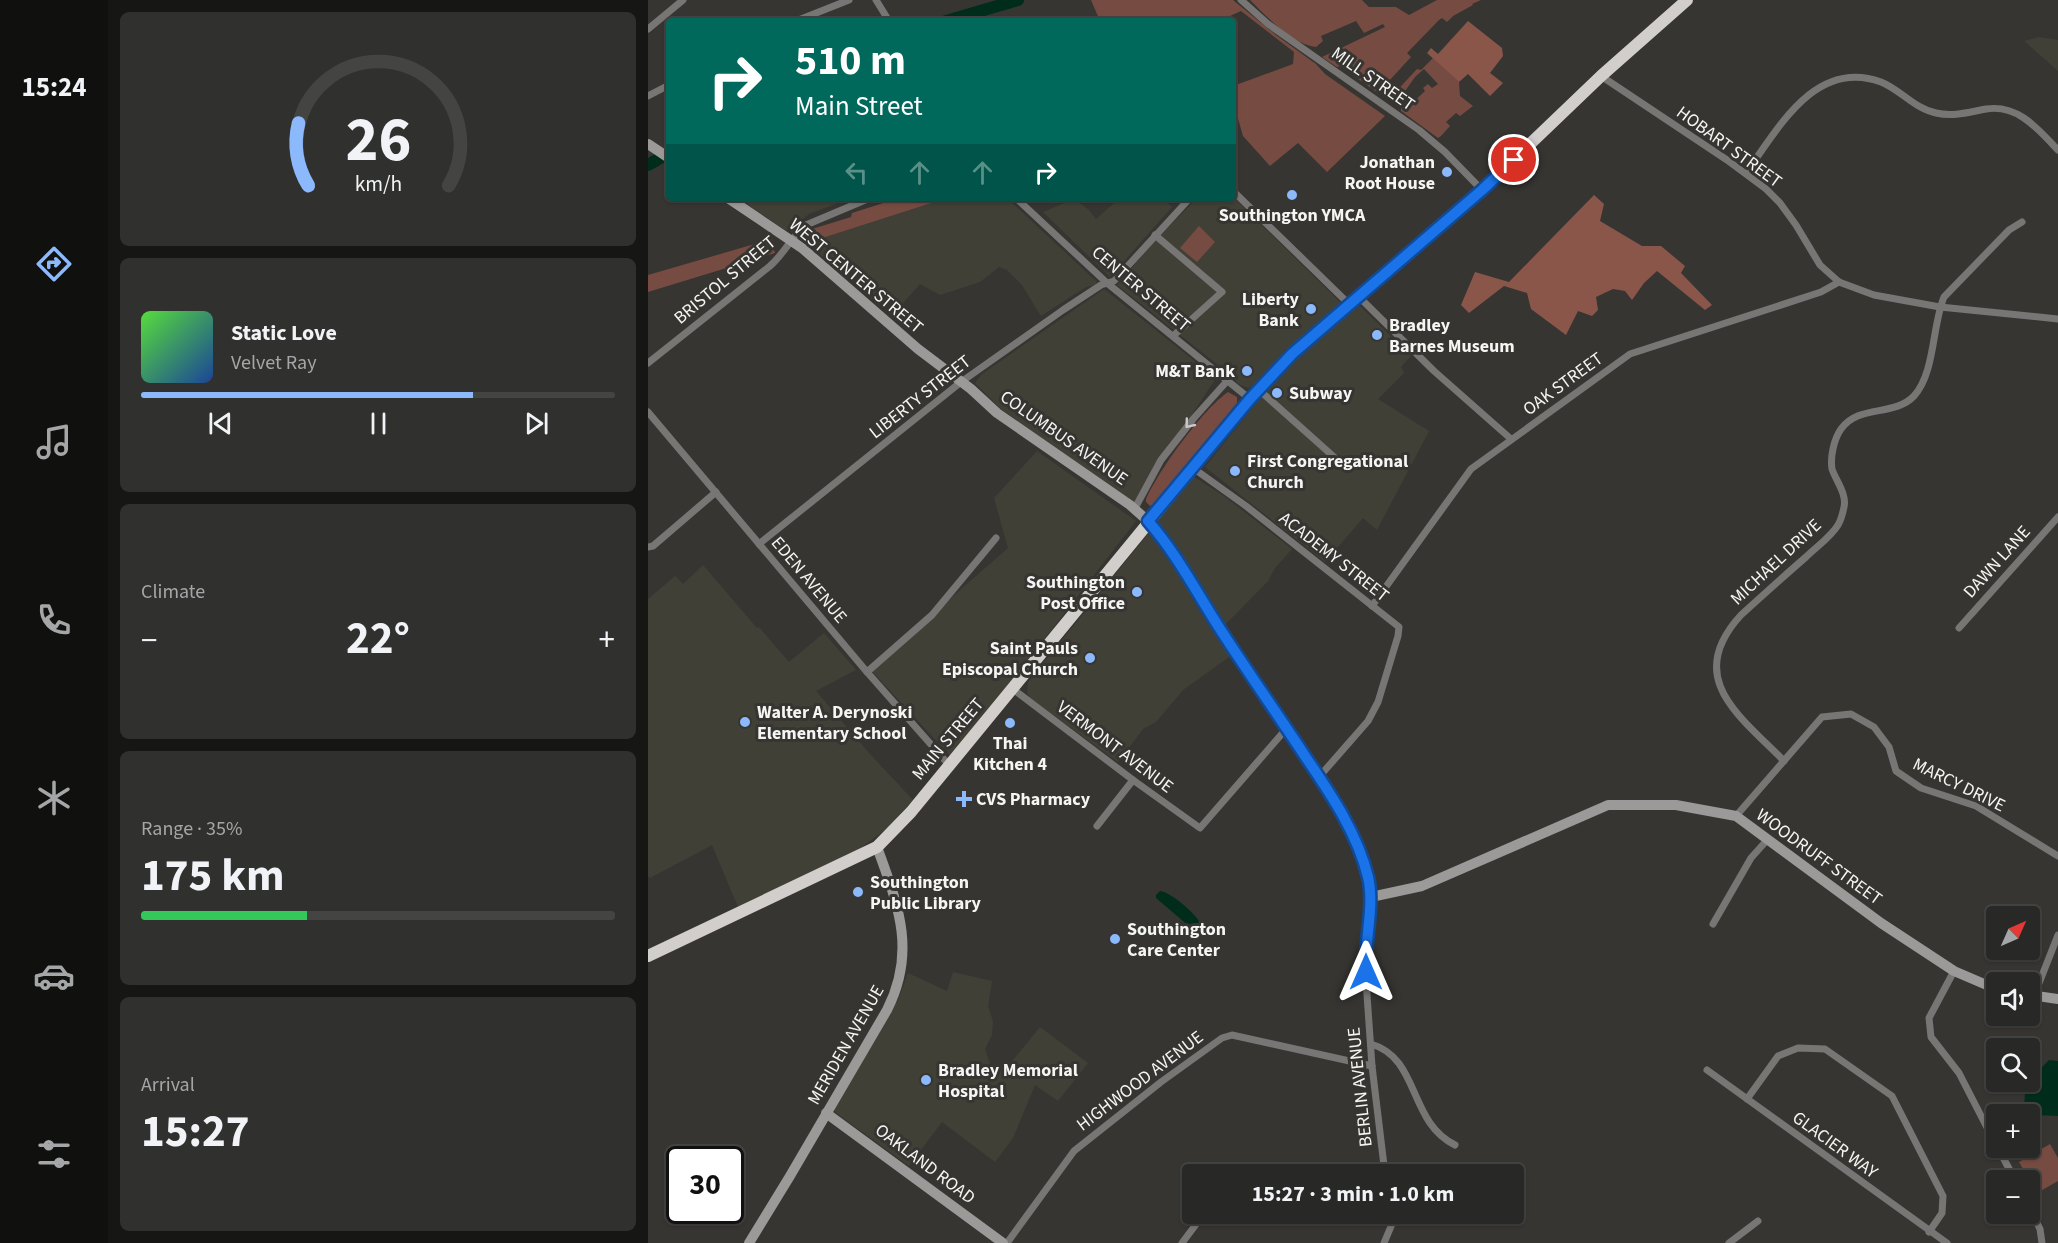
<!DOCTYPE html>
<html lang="en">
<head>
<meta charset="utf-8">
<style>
	:root { --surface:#282826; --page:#30302e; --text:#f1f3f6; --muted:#a5a6a7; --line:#444443; --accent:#8cb9fc }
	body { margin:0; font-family:"Source Sans 3",sans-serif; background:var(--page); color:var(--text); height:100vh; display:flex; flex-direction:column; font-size:22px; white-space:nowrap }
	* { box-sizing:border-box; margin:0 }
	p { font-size:20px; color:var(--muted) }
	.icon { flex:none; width:33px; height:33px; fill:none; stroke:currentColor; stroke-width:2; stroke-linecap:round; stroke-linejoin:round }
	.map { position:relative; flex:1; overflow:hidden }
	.drawer { display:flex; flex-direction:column; gap:12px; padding:12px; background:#161615; width:540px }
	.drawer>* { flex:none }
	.banner { position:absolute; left:18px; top:18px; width:570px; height:183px; border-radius:6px; box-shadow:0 2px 4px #0004,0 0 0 2px var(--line); background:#00695c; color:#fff; overflow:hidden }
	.needle { width:39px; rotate:45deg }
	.fabs { position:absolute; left:1338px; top:906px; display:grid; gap:12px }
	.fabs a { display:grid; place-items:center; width:54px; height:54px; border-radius:6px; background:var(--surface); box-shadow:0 2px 4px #0004,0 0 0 2px var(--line); font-size:30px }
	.speed { position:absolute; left:18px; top:1146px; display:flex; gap:12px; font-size:30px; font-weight:700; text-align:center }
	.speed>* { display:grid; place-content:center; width:78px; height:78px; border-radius:50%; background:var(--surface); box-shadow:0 2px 4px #0004,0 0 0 2px var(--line); line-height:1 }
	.speed .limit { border:3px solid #111; border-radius:9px; background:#fff; color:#111 }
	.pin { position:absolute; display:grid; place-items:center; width:51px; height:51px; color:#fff; margin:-26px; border:3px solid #fff; border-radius:50%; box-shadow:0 2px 6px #0007 }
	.me { position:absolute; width:66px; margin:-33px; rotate:0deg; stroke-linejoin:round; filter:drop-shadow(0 0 4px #0008) }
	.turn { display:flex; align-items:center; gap:21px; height:126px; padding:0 30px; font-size:27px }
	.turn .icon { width:78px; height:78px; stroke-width:2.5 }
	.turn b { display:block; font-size:42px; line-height:51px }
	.lanes { display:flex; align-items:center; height:57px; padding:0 30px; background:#0003; justify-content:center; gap:30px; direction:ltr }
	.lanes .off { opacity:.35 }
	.big { font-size:45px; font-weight:700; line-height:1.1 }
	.drawer .widget { flex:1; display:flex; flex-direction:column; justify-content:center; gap:9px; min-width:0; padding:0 21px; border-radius:9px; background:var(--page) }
	.drawer .dial { align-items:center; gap:0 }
	.dial svg { height:156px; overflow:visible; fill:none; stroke:var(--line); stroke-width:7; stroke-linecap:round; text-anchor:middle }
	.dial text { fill:var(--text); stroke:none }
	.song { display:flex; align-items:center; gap:18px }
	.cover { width:72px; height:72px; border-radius:9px; background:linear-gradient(135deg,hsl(110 70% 55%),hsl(220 70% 35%)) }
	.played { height:6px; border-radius:3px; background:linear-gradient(90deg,var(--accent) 70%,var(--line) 70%) }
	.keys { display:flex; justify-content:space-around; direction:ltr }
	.heat { display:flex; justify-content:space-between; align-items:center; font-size:33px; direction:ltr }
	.charge { height:9px; border-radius:4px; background:linear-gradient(90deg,#34c759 35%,var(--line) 0) }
	.trip { position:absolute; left:534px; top:1164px; width:342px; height:60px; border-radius:6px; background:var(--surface); box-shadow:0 2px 4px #0004,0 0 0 2px var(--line); font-weight:700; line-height:60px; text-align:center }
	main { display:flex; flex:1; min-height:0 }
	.menu { display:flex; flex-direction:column; width:108px; justify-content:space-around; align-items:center; background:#10100f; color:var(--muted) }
	.menu .icon { width:42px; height:42px }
	.menu .on { color:var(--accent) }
	.menu b { font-size:27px; color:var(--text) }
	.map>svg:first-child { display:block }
	.built { fill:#414036 }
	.green { fill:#764b42 }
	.forest { fill:#8a564a }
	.water { fill:#002d1b }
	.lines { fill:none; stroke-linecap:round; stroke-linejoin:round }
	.river { stroke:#002d1b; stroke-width:12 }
	.street { stroke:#777675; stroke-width:7 }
	.secondary { stroke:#9c9a98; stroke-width:10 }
	.highway { stroke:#d1cecb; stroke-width:12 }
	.oneway { stroke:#c9c9c7 }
	.route-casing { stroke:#114b97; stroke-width:15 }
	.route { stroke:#1a73e8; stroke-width:10 }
	.poi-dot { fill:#8cb9fc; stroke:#363532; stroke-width:2 }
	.labels { text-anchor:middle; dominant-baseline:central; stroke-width:6; stroke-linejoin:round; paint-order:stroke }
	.street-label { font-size:18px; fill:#f5f5f3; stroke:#363532 }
	.poi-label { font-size:18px; font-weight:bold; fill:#f5f5f3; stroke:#363532; text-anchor:start }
</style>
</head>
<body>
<main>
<nav class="menu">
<b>15:24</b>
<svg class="icon on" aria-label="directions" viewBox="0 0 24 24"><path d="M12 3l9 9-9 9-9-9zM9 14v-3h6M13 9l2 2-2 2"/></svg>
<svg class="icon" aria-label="music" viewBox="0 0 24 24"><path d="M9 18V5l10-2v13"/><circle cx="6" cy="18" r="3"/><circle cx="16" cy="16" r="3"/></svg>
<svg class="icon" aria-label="phone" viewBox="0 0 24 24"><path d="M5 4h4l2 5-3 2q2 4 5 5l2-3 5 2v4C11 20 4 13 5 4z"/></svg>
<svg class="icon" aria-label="climate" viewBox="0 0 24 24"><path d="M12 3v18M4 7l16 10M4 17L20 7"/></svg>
<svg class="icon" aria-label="car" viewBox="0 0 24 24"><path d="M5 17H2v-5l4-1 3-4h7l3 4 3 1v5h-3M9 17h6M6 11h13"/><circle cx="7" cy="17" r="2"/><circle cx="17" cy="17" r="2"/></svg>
<svg class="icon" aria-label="filters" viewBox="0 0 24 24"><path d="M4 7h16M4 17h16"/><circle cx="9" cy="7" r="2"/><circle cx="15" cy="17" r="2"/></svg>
</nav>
<section class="drawer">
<div class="widget dial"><svg viewBox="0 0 100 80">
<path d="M14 69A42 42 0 1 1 86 69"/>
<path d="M14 69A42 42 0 0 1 9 37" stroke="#8cb9fc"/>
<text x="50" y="56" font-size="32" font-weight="700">26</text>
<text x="50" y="72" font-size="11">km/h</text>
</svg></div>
<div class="widget">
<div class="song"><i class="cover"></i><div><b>Static Love</b><p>Velvet Ray</p></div></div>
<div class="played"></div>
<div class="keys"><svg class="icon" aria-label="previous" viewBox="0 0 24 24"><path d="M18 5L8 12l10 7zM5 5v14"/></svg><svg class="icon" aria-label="pause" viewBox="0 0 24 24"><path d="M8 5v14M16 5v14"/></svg><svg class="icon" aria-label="next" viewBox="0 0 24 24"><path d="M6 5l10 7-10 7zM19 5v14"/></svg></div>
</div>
<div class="widget"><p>Climate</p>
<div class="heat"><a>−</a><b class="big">22°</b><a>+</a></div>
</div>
<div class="widget"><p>Range · 35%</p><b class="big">175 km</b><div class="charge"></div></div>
<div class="widget"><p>Arrival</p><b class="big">15:27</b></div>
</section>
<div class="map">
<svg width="1410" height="1243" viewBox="0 0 1410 1243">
	<rect width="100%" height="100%" fill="#363532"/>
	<!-- built -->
	<g class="built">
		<polygon points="1391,37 1410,40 1410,71 1376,41"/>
		<polygon points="585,197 694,304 605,386 600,388 590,384 584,376 469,285 506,242 549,198"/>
		<polygon points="105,198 203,198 161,214 142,230 137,230 99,204"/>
		<polygon points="299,198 359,198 449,282 447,285 438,287 393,316 374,285 359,270 351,267 332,282 292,295 272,284 249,310 247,308 241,314 159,243"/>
		<polygon points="472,198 514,198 524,207 462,277 395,212 426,199 441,210 448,219"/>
		<polygon points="456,289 568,378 486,503 353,409 327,383 334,374"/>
		<polygon points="711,305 763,356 753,367 756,373 730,399 781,431 729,530 715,518 677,562 557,467 620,388 661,347"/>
		<polygon points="389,451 488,521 304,758 222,669 360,548 346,498"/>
		<polygon points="546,477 576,496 644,549 627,568 620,581 577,625 592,649 535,690 508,722 495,729 470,762 382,698 379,692 380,682"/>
		<polygon points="55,565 109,628 111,627 141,662 176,633 208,670 168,691 222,754 265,800 238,829 210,850 90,907 64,845 2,878 0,876 0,599 27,576 35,584"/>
		<polygon points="305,972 344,981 340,1006 345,1022 344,1035 337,1049 342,1064 361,1065 392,1027 440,1063 410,1101 387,1085 365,1138 347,1162 294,1122 261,1166 187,1112 186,1107 250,1000 260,973 299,991"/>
	</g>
	<!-- green -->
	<g class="green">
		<polygon points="443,0 585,0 628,35 668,64 677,74 737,116 679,172 650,143 622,166 595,136 587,108 585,108 585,86 645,64 646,52 593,11 571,21 452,21"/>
		<path d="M602,0H714L721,7H748L761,15L789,0H833L824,4L825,5L805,16L799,22L794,18L791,20L759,53L763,57L730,93L692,66L689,67L674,57L737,27L735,24L716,33L708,21L673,36L675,41L668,47C645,45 618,16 602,0Z"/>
		<polygon points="785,58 811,82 812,96 825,106 812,116 808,113 798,122 802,126 793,136 790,138 753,111 753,107 756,103 760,107 777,91 775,88 780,84 784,88 790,84 776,69 767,77 748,104 742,98 769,69 773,70"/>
		<polygon points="251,198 299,198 159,243 159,234 164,229 203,217 204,213"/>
		<polygon points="551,226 567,242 549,262 532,248"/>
		<polygon points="124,239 127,253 0,292 0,275"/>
		<path d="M580,392L589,397V403L505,505L502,506L498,502V499C510,471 555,409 580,392Z"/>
		<polygon points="1402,1144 1410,1158 1410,1181 1389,1193 1371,1162"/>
	</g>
	<!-- forest -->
	<g class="forest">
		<polygon points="820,21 854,48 855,56 842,73 855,83 842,96 820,74 811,82 779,53 783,48 790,54"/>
		<polygon points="946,195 956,204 952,221 994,246 1013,246 1037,266 1033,273 1064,305 1057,310 1009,271 996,283 984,300 977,291 965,289 948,297 950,310 944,316 930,311 918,335 883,309 879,293 856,286 821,313 813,305 827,272 861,282"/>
	</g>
	<!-- water -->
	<g class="water">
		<path d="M512,891C524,892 556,920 556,932L549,933L508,898V895Z"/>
		<polygon points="1401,1060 1410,1061 1410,1116 1388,1115 1376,1107 1377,1094 1375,1093 1379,1085 1384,1085 1392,1069"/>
	</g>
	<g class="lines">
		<!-- river -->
		<g class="river">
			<polyline points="298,21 370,0"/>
			<polyline points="0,165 21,153"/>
		</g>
		<!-- street -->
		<g class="street">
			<polyline points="228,0 241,21"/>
			<polyline points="593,0 620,24 771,130 797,152 834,190"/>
			<polyline points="148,21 201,0"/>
			<polyline points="0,29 35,0"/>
			<polyline points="953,76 1079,160 1118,189 1132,203 1148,225 1172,265 1191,282 1226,295 1292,307 1410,319"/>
			<polyline points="0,96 21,85"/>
			<path d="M1098,173C1130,129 1167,58 1233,82C1253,90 1267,109 1288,113C1306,117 1321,112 1338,109C1370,104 1390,129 1410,150"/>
			<polyline points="585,191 702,305"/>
			<polyline points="368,198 459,283 602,399"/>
			<polyline points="507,235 574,292 525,336"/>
			<polyline points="711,297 786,371 863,439"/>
			<path d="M0,363L122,266C136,254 144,236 158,225L222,198"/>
			<polyline points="610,389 695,465"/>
			<polyline points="0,412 219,672 302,766"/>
			<polyline points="545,468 598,506 751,627 750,636 730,702 720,721 671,777"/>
			<polyline points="487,508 513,460 546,418 580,380"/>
			<polyline points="111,544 313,382 415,310 453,285 466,281 542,198"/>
			<polyline points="0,547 5,546 68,492"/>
			<polyline points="724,606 823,469 982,354 1173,292 1191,282"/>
			<polyline points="1311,628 1410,517"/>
			<polyline points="219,672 284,615 348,538"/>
			<polyline points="365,689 485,780 552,828 639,728"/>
			<path d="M1136,761C1092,716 1035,678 1093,615C1115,595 1136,576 1158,557C1168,547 1183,537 1190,525C1193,520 1195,512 1196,507C1199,494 1188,481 1184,469C1182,457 1186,439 1193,429C1211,404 1246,417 1266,396C1287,373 1284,326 1296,297L1361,230L1374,222"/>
			<polyline points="1088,816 1174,717 1203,714 1226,727 1241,747 1248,771 1273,788 1328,806 1410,856"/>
			<polyline points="449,826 485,780"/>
			<polyline points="723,897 716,952 724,1066 737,1174"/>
			<polyline points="1065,924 1103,858 1120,839"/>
			<polyline points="1306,971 1281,1018 1283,1037 1311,1073 1348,1145"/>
			<polyline points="1386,996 1410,935"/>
			<path d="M723,1044C772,1058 760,1122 807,1145"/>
			<polyline points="1059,1070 1299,1243"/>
			<polyline points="1099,1099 1130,1056 1150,1048 1177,1049 1244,1096 1295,1196 1294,1213 1281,1232"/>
			<polyline points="1350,1148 1367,1180"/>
			<polyline points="1382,1209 1392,1229 1394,1243"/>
			<polyline points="359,1243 426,1151 513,1082 574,1038 584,1035 724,1066"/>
			<polyline points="534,1243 552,1219"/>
			<polyline points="736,1243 744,1224 742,1214"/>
			<polyline points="1081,1243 1110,1221"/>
		</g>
		<!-- secondary -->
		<g class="secondary">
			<polyline points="0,144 21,158"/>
			<polyline points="80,198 154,248 270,349 323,389 349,413 482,505 500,521 517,541 575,634 689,806 706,837 720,876 723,897 774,886 960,805 1028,805 1088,816 1233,923 1306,971 1348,989"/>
			<polyline points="1382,995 1410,999"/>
			<polyline points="178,1113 355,1243"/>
			<path d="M101,1243L142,1176L239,1010C269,951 250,905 229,847"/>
		</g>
		<!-- highway -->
		<polyline class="highway" points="0,956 229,847 263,812 602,399 644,354 834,190 953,76 1039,0"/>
	</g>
	<!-- one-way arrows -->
	<defs><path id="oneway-chevron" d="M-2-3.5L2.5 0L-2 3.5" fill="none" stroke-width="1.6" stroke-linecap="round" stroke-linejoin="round" transform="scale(1.5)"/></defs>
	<use class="oneway" href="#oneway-chevron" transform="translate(541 424) rotate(129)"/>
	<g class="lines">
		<defs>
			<path id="route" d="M718,972C716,940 727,907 720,877C709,832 682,793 657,756C630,715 602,675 576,635C551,597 530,555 500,521L602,399L644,354L834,190L866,160"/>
		</defs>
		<!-- route casing -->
		<use href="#route" class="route-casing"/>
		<!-- route -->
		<use href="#route" class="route"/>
	</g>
	<!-- markers -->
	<g class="poi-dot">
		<circle cx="799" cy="172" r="6"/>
		<circle cx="644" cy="195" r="6"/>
		<circle cx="663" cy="309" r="6"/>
		<circle cx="729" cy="335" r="6"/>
		<circle cx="599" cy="371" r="6"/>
		<circle cx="629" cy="393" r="6"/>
		<circle cx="587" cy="471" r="6"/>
		<circle cx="489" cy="592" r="6"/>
		<circle cx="442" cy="658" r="6"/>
		<circle cx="97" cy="722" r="6"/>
		<circle cx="362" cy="723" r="6"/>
		<path d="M313 790h6v6h6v6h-6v6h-6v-6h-6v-6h6z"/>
		<circle cx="210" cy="892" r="6"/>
		<circle cx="467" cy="939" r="6"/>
		<circle cx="278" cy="1080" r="6"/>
	</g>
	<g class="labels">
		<!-- street labels -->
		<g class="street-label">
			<text transform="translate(725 79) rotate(35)">MILL STREET</text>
			<text transform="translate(1081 147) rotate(36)">HOBART STREET</text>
			<text transform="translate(208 276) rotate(40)">WEST CENTER STREET</text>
			<text transform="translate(77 280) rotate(-40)">BRISTOL STREET</text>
			<text transform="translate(493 289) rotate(40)">CENTER STREET</text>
			<text transform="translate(915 384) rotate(-36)">OAK STREET</text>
			<text transform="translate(272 397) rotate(-38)">LIBERTY STREET</text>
			<text transform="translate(416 438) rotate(35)">COLUMBUS AVENUE</text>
			<text transform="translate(686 557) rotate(38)">ACADEMY STREET</text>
			<text transform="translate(1128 562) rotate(-43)">MICHAEL DRIVE</text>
			<text transform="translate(1349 562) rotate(-48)">DAWN LANE</text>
			<text transform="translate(161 580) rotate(50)">EDEN AVENUE</text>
			<text transform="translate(300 739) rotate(-50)">MAIN STREET</text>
			<text transform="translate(467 747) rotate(37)">VERMONT AVENUE</text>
			<text transform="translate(1311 785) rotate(26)">MARCY DRIVE</text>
			<text transform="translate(1171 857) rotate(36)">WOODRUFF STREET</text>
			<text transform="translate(198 1045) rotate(-60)">MERIDEN AVENUE</text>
			<text transform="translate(492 1081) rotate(-37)">HIGHWOOD AVENUE</text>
			<text transform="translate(712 1087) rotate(-96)">BERLIN AVENUE</text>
			<text transform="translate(1187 1145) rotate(36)">GLACIER WAY</text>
			<text transform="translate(277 1164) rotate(37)">OAKLAND ROAD</text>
		</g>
		<!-- poi labels -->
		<g class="poi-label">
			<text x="787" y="162" text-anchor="end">Jonathan<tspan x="787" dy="21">Root House</tspan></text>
			<text x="644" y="215" text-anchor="middle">Southington YMCA</text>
			<text x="651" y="299" text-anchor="end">Liberty<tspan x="651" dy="21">Bank</tspan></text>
			<text x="741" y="325">Bradley<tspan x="741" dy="21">Barnes Museum</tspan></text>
			<text x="587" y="371" text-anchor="end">M&amp;T Bank</text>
			<text x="641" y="393">Subway</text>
			<text x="599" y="461">First Congregational<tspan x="599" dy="21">Church</tspan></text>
			<text x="477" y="582" text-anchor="end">Southington<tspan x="477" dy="21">Post Office</tspan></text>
			<text x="430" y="648" text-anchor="end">Saint Pauls<tspan x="430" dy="21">Episcopal Church</tspan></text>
			<text x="109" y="712">Walter A. Derynoski<tspan x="109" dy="21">Elementary School</tspan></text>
			<text x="362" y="743" text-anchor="middle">Thai<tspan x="362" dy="21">Kitchen 4</tspan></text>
			<text x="328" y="799">CVS Pharmacy</text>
			<text x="222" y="882">Southington<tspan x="222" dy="21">Public Library</tspan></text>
			<text x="479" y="929">Southington<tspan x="479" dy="21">Care Center</tspan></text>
			<text x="290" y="1070">Bradley Memorial<tspan x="290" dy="21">Hospital</tspan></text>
		</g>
	</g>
</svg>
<div class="fabs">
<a><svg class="needle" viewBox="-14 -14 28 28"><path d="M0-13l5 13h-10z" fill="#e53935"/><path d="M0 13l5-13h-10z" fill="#a5a6a7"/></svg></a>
<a><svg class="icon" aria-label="sound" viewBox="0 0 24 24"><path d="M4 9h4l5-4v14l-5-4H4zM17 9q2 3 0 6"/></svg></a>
<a><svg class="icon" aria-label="search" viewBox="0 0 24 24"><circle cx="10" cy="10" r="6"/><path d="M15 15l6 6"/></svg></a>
<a>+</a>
<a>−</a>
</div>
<div class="speed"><div class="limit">30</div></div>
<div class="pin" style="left:866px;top:160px;background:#d93025"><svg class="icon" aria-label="arrive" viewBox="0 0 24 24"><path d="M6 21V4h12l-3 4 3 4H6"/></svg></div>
<svg class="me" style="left:718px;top:972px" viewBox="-20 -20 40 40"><path d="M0-17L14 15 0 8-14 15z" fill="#1a73e8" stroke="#fff" stroke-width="4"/></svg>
<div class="trip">15:27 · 3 min · 1.0 km</div>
<div class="banner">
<div class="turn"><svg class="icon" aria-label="right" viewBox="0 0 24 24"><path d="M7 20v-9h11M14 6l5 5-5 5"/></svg><div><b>510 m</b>Main Street</div></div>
<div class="lanes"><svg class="icon off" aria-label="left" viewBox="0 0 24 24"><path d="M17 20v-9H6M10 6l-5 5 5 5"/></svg><svg class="icon off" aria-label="ahead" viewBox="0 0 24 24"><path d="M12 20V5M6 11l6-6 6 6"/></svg><svg class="icon off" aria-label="ahead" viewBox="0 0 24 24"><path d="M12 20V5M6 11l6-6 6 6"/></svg><svg class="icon" aria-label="right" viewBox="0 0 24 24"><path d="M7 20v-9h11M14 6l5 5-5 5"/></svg></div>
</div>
</div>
</main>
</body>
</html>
